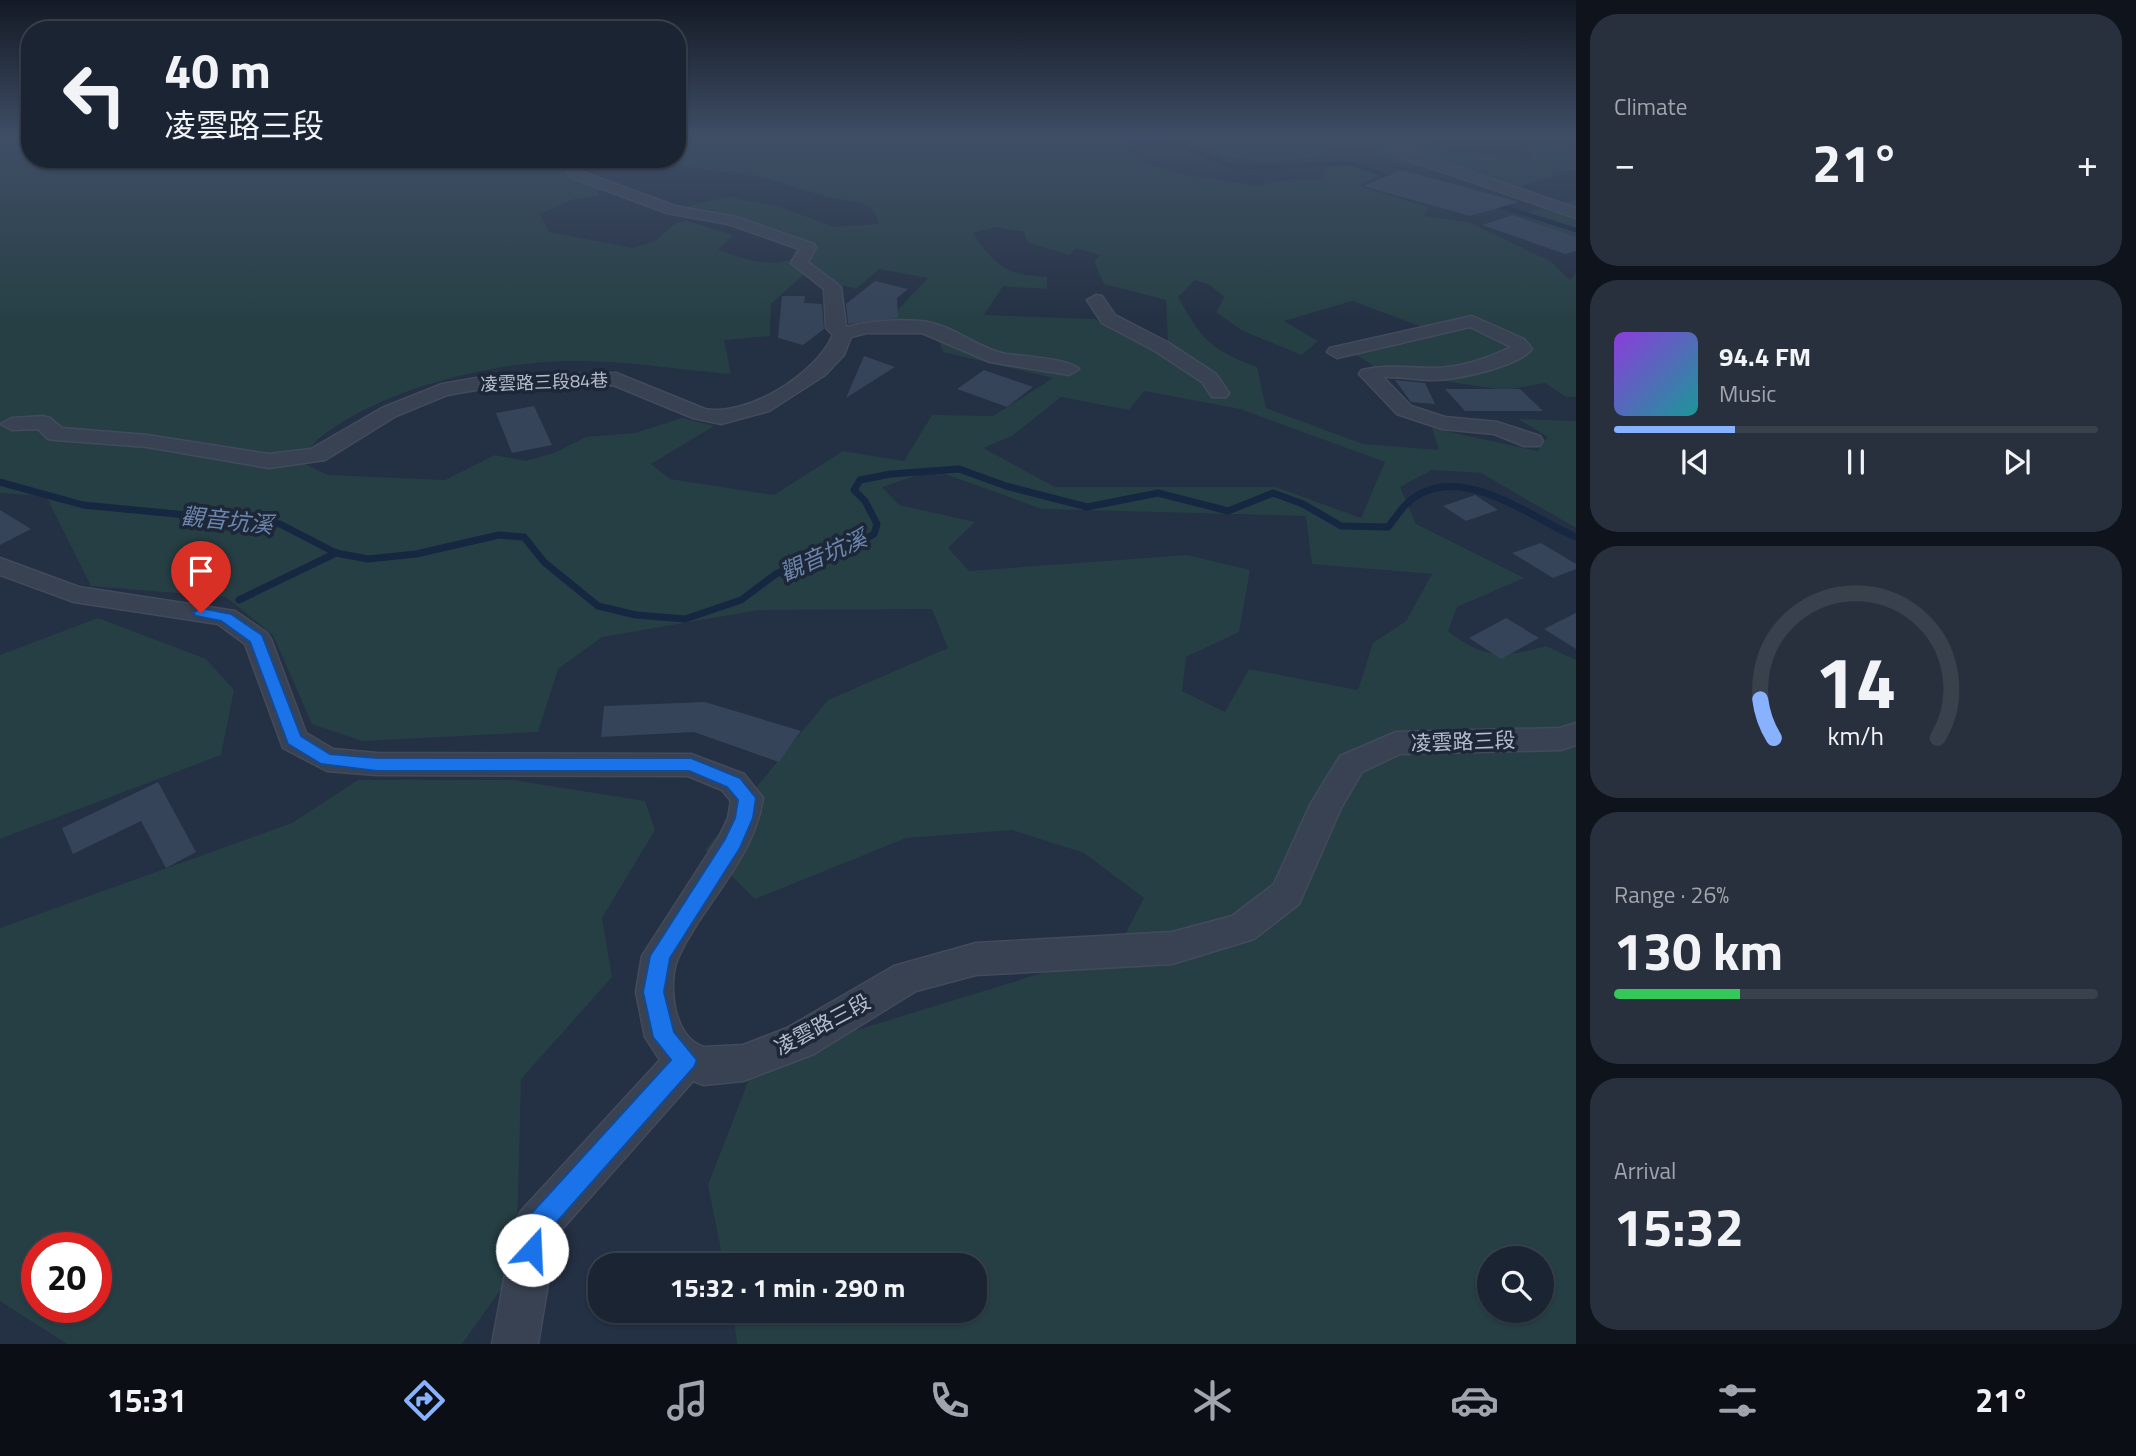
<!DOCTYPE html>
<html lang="en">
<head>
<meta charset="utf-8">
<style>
	:root { --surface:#1b2432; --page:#28303e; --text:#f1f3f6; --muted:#a0a4ac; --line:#39414d; --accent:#88b2ff }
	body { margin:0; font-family:"Titillium Web","Noto Sans TC",sans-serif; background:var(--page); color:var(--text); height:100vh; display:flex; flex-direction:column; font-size:26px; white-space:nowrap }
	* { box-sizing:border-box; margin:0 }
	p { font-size:23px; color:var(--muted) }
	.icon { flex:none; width:38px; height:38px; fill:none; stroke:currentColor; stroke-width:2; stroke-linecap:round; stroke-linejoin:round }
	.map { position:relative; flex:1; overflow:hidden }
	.panel { display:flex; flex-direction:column; gap:14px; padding:14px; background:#0f141c; width:560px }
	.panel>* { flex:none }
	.guide { position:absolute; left:21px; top:21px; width:665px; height:147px; border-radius:28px; box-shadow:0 2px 5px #0004,0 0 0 2px var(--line); background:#1b2432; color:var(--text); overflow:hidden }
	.controls { position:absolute; left:1477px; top:1246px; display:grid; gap:14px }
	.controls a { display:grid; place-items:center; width:77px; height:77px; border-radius:50%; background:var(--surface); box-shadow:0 2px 5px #0004,0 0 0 2px var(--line); font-size:35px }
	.speed { position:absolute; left:21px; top:1232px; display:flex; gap:14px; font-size:35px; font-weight:700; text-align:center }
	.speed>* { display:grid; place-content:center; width:91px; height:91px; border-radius:50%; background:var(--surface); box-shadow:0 2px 5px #0004,0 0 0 2px var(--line); line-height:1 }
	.speed .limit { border:10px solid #d22; background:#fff; color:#111 }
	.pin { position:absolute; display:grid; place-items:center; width:60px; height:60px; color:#fff; margin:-72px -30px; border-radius:50% 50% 50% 0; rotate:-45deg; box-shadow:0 0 7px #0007 }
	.pin .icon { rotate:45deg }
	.me { position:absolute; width:77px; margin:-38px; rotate:20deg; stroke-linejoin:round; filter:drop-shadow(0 0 5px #0008) }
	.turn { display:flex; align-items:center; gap:24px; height:147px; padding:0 28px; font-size:32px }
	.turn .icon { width:91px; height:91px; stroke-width:2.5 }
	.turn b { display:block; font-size:49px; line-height:60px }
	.big { font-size:52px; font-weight:700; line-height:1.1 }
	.panel .card { flex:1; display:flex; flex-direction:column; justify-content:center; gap:10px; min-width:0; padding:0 24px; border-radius:28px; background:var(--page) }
	.panel .dial { align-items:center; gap:0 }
	.dial svg { height:182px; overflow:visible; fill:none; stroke:var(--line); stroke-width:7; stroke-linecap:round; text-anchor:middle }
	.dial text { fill:var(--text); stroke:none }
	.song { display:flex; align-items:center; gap:21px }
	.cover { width:84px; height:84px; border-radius:10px; background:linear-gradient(135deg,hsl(270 70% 55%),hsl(180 70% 35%)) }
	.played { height:7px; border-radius:4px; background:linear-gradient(90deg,var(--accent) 25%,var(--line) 25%) }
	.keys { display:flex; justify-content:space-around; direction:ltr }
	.heat { display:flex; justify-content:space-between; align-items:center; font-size:38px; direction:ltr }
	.charge { height:10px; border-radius:5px; background:linear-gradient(90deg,#34c759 26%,var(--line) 0) }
	.trip { position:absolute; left:588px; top:1253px; width:399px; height:70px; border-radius:28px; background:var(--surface); box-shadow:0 2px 5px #0004,0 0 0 2px var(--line); font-weight:700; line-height:70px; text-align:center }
	.tab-bar { display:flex; height:112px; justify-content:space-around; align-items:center; background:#0b0e14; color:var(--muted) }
	.tab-bar .icon { width:49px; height:49px }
	.tab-bar .active { color:var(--accent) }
	.tab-bar b { font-size:32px; color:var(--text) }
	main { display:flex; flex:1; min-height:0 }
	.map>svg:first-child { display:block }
	.green { fill:#263f44; fill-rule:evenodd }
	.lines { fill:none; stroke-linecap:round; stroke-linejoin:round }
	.stream-far1 { stroke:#162742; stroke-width:4.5 }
	.stream { stroke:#162742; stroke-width:7 }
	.building { fill:#364459 }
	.minor-casing { stroke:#424b5c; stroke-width:3 }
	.minor { fill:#394252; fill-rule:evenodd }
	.route { fill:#1a73e8; stroke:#114b97; stroke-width:2 }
	.labels { text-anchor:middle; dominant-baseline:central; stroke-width:7; stroke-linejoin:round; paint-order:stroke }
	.far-street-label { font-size:18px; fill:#b6becc; stroke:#1d2738 }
	.street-label { font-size:21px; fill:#b6becc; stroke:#1d2738 }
	.water-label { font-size:23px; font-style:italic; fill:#6d86ad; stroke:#1d2738 }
</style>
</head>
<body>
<main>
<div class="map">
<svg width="1576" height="1344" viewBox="0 0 1576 1344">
	<rect width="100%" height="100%" fill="#243043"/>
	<!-- green -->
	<g class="green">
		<path d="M0,136H30V159H530L601,184L598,196L574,199L540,214L549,232L633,248L655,241L676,223L687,221L733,235L718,250C746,259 769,269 798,257V247L687,209L691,205L729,197L783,208L834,227L879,224L874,211L862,203L827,197L762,177L665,164L658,159H677V146L687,140L677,136H1099L1129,143L1127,151L1150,165L1186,175L1259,186L1275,181L1322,180L1329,161L1351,163L1381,174L1358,186L1428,207L1424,216L1468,222L1550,261L1570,280L1576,273V397H1566L1545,383L1505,390L1383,372L1342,346L1422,327L1352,301L1284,321L1318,341L1302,355L1241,330L1216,312L1224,297L1210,285L1195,280L1178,297C1203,341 1210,349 1257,367L1266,408L1363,444L1439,450L1432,428L1538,451L1548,437L1518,419L1576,421V528L1481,473L1432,470L1400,487L1416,524L1524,578L1457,607L1448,631C1483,659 1504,658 1546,646L1576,660V1344H737L733,1311H975V1265H724L708,1185L756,1061L1117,950L1144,898L1084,853L1012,830L906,838L755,899L705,850L828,700L948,648L932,609L759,610L602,637L558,669L538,732L363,741L312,724L273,635L226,597L91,586L46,496L0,493ZM996,227L1024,232L1027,242L1069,255L1076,248L1100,255L1094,262L1104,284L1166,300L1168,342L1124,334L1095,319L984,315L1003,286L1047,289V277C1004,274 996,267 973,233ZM879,269L928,278L887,321L935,330L943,352L1053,378L993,416L932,415L904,461L843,451L774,495L670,479L651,464L714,426L682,418L635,433L586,437L554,453L526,461L495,455L445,480L328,475L303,463C307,456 311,446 317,440C380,388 498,360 578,361C629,361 681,370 731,374L724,340L770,336L771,304L804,274L856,289ZM1144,391L1240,409L1385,462L1361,518L1276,487H1055L983,448L1012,436L1061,397L1129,410ZM934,470L1042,509L1306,516L1312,564L1432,574L1406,621L1373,643L1358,690L1249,669L1225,712L1182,691L1186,657L1239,632L1250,570L1187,555L969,571L948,548L975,522L899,505L882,487ZM1489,1258H1542V1311H1489Z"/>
		<path d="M1149,136H1432L1429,141C1442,158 1512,157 1534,157L1526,150L1534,146L1576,152V169L1509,190L1443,170L1386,160L1361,146L1341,147L1322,156L1297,160L1257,161L1219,155L1190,141Z"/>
		<polygon points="1576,199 1576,240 1519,214"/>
		<polygon points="98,618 206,659 234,690 221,755 0,839 0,655"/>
		<path d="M358,780H513L645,801L655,830L602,918L612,977L521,1079L516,1268L462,1344H67L0,1301V928L292,823ZM37,1248H96V1307H37Z"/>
	</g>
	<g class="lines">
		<!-- stream-far1 -->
		<g class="stream-far1">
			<polyline points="1027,136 1040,136"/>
			<polyline points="1084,136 1184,146 1227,165 1247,168 1350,163 1395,179"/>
			<polyline points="1493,204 1576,230"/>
		</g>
		<!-- stream -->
		<g class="stream">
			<path d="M0,482L83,505L280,524L336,553L368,559L416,554L499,535L524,537L544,562L598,606L636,615L685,619L741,600L776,574L824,552L855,545L874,534L877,524L865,501L854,490L860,480L891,474L959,469L1006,486L1087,507L1158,493L1228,511L1273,493L1303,504L1341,526L1388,527C1397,516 1405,502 1418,495C1467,466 1532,518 1576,537"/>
			<polyline points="239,600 336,553"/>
		</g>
	</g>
	<!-- building -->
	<g class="building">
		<polygon points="1402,170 1519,202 1470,216 1363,186"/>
		<polygon points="1513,215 1576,237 1576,251 1565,254 1482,225"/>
		<polygon points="875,281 908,289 897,298 898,318 848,324 846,304"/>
		<polygon points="782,296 805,296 804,303 822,304 824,329 803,345 778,338"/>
		<polygon points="864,356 895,367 846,398"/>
		<polygon points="984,370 1033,387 1007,407 957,389"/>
		<polygon points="1395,380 1425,383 1435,404 1411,402"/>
		<polygon points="1445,389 1520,389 1543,411 1465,411"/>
		<polygon points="534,406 552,445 512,453 496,413"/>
		<polygon points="1475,495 1498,510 1466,521 1443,506"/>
		<polygon points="0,510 31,529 0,545"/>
		<polygon points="1541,543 1576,564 1576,569 1553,578 1512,553"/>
		<polygon points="1576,613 1576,649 1544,629"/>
		<polygon points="1506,618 1539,638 1501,659 1469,638"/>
		<polygon points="705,702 801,731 779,762 694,732 601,737 604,706"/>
		<polygon points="158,782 196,852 166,868 141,821 73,854 62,828"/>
	</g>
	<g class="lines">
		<defs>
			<g id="minor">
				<path d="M726,136H778C769,143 735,143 726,136Z"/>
				<polygon points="1380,136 1393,136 1404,149 1576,208 1576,218 1394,155"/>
				<path d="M559,159H573L580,171L675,206L736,217L814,244L816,247L808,262L841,287L846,327C870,321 896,319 921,321C952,324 976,348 1006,354C1021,356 1071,359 1079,369L1069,375L990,362L922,333H867L851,337L844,355L825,375L769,411L721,424L693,418L613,385L488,388L447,395L396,416L325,460L269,468L147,447L56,440L48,439L38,429L12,430L1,424L12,418L43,416L50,418L62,428L147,435L269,454L311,449L382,408L442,384L488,376L616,373L705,409C748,417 816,374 833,335L826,328L824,289L791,263L799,249L728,224L667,213L570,177Z"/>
				<polygon points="1096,295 1102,296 1115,315 1169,343 1216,374 1229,393 1226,397 1212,397 1202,382 1155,351 1102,323 1087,300"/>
				<path d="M1472,316L1524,339L1532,349C1518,367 1456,380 1433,380C1416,380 1400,376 1383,377L1411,406L1445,417L1497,422L1540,436L1543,441L1540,446H1524L1494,434L1442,429L1397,414L1359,374L1362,370C1387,364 1408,368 1432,368C1459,368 1486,359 1511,347L1470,327L1337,358L1327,352L1330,348Z"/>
				<path d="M0,558L79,587L235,611L267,633L271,639L306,733L333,749L377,753L691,754L744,774L763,798C754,860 703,903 678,958C667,984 673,1037 704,1047L743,1045L787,1028L894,966L976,943L1172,932L1232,916L1274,884L1310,805L1340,756L1396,732L1560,728L1576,723V745L1561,750L1400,754L1362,772L1341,808L1299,904L1254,939L1172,964L976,975L916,991L814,1054L743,1081L704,1085L693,1081L556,1236L538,1344H492L514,1226L521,1211L660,1060L645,1037L636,992L642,956L720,835L728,818L731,801L722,790L688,776L377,775L327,771L283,748L245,644L218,624L74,602L0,575Z"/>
			</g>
		</defs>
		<!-- minor casing -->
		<use href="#minor" class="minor-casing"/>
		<!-- minor -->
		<use href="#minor" class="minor"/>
	</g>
	<!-- sky -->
	<linearGradient id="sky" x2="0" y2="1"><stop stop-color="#141a25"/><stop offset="0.42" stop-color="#3f4e66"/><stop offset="1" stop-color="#3f4e66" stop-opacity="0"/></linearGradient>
	<rect width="1576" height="324" fill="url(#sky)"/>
	<!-- route -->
	<polygon class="route" points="201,608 231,614 262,635 301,736 330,754 377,758 691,758 740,778 756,798 753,818 740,848 670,958 664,992 674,1032 697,1060 694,1067 548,1232 541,1259 532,1262 523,1259 519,1250 528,1217 671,1060 653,1037 643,992 650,956 725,839 735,818 738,800 727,787 689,771 377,771 321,764 288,744 250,642 221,621 196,616 193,613"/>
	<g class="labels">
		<!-- far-street labels -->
		<g class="far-street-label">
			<text transform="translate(544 382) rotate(-2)">凌雲路三段84巷</text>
		</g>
		<!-- street labels -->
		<g class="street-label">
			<text transform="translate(1463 741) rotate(-2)">凌雲路三段</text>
			<text transform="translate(822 1024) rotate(-28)">凌雲路三段</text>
		</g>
		<!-- water labels -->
		<g class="water-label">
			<text transform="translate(227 520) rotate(6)">觀音坑溪</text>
			<text transform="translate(823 555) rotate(-24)">觀音坑溪</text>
		</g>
	</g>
</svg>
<div class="controls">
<a><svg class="icon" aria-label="search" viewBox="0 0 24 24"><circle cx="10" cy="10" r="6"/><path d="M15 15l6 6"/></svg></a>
</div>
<div class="speed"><div class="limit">20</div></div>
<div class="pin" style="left:201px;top:613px;background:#d93025"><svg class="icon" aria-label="arrive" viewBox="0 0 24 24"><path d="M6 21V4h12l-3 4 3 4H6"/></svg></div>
<svg class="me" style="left:532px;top:1250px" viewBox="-20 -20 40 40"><circle r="19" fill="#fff"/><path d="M0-13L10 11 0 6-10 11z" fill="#1a73e8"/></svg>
<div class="trip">15:32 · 1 min · 290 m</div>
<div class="guide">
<div class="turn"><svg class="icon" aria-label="left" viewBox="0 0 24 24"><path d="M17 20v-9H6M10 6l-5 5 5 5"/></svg><div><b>40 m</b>凌雲路三段</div></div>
</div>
</div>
<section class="panel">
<div class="card"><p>Climate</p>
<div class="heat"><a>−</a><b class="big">21°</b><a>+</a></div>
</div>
<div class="card">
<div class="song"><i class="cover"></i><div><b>94.4 FM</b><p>Music</p></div></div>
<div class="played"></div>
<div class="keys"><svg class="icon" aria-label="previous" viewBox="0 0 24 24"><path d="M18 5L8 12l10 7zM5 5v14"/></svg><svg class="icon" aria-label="pause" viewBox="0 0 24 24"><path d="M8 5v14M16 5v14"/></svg><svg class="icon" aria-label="next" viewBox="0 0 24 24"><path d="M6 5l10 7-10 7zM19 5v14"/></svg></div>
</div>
<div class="card dial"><svg viewBox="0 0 100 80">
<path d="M14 69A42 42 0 1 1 86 69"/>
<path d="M14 69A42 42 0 0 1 8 52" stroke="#88b2ff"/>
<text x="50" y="56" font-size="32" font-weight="700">14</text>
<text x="50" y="72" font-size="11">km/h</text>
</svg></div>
<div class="card"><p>Range · 26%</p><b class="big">130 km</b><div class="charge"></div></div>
<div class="card"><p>Arrival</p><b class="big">15:32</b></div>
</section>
</main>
<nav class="tab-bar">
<b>15:31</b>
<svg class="icon active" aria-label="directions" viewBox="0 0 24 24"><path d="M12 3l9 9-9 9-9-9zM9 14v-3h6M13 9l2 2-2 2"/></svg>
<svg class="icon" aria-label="music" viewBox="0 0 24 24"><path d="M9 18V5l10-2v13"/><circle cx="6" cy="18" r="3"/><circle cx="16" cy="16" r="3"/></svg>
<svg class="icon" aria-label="phone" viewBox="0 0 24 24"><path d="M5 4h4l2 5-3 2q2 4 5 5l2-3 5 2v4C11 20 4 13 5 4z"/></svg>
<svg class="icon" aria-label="climate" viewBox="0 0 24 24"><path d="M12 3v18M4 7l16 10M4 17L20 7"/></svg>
<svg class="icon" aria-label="car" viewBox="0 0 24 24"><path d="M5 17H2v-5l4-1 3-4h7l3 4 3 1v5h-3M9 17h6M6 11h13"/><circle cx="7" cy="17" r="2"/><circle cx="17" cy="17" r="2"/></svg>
<svg class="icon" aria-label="filters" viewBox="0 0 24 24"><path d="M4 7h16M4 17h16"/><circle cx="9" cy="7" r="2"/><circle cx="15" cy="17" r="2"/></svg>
<b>21°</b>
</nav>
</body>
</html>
